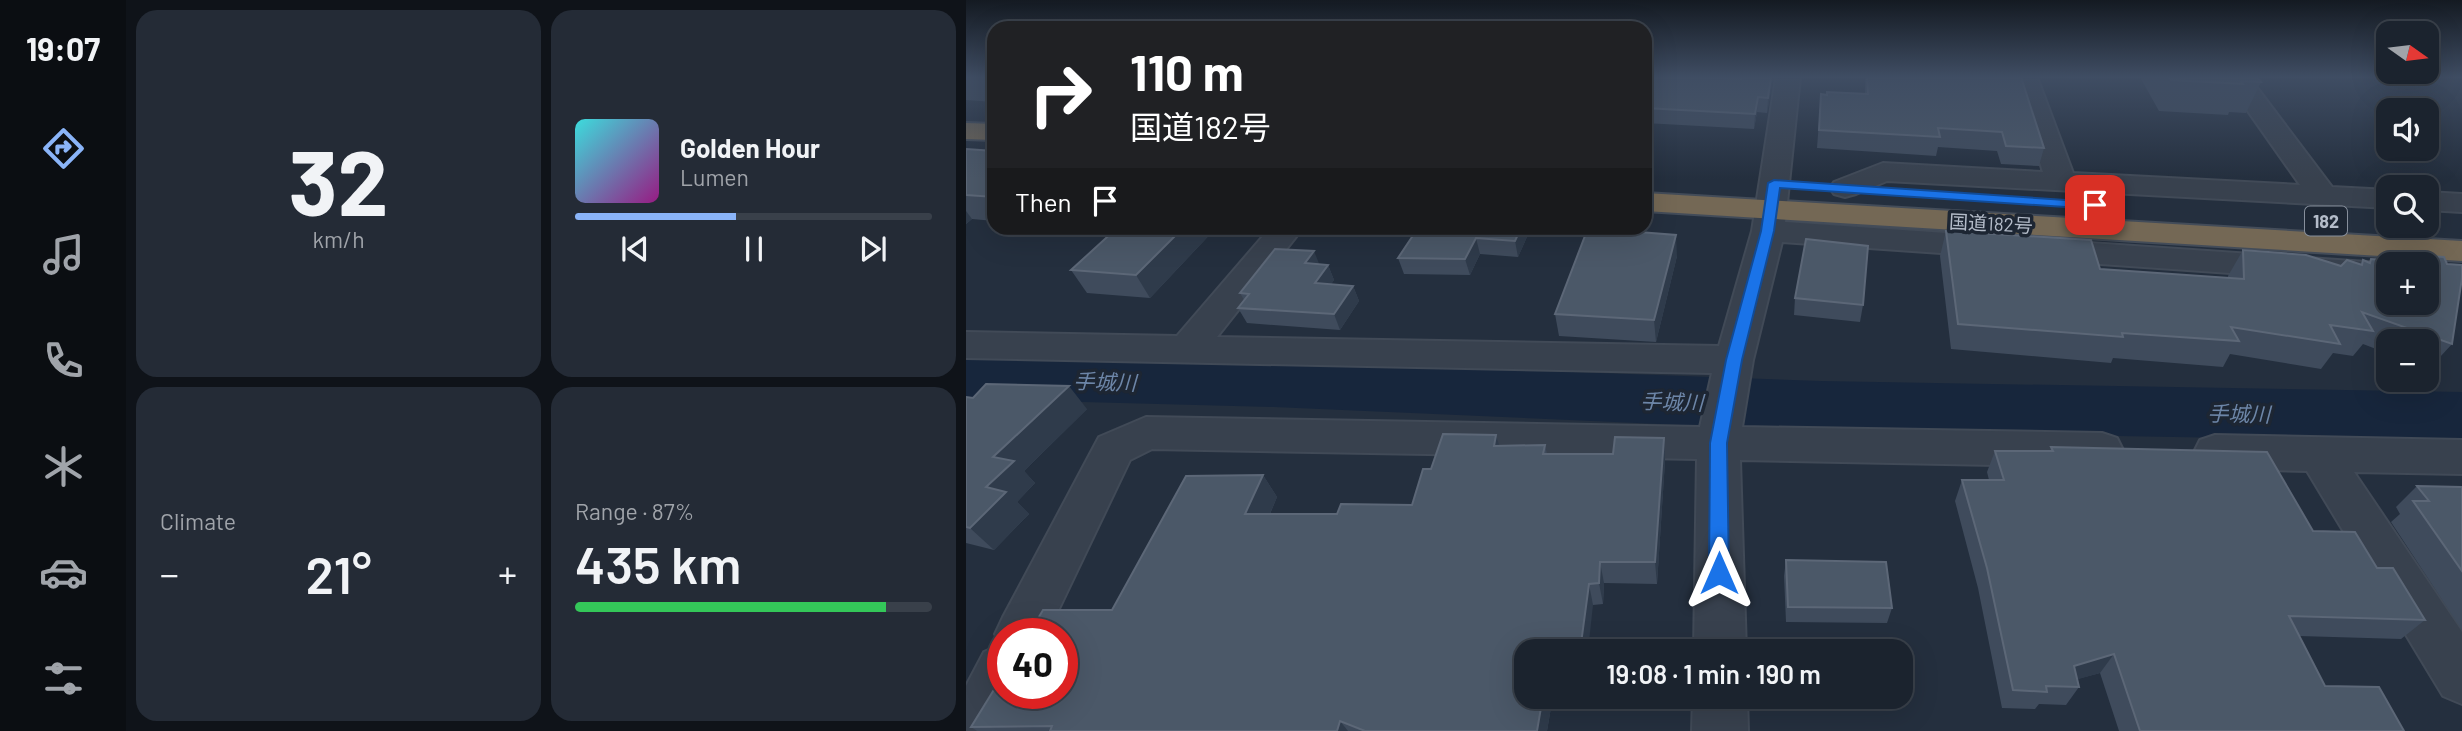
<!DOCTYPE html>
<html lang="en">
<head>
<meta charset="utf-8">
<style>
	:root { --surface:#1b232e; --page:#242b36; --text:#f1f3f6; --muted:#a0a4aa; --line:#39404a; --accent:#8ab4f8 }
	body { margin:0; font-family:Barlow,"Noto Sans JP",sans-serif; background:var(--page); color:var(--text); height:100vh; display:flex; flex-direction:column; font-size:26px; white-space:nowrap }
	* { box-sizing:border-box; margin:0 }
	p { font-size:23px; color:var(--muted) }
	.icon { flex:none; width:38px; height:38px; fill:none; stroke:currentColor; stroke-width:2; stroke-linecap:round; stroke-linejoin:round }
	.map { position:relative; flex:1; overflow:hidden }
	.drawer { display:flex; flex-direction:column; gap:10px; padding:10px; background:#0f1319; width:840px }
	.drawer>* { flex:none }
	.top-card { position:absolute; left:21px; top:21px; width:665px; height:214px; border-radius:21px; box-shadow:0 7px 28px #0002,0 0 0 2px var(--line); background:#202124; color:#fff; overflow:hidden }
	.needle { width:46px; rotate:104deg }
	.buttons { position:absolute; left:1410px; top:21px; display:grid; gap:14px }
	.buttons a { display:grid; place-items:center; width:63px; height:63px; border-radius:14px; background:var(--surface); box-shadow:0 7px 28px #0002,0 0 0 2px var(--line); font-size:35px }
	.speed { position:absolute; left:21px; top:618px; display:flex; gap:14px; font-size:35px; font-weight:700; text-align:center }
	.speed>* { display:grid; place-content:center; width:91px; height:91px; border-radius:50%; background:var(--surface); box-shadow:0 7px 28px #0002,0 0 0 2px var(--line); line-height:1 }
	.speed .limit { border:10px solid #d22; background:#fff; color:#111 }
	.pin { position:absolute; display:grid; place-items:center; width:60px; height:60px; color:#fff; margin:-30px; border-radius:14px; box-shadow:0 4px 10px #0006 }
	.me { position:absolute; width:77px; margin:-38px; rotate:0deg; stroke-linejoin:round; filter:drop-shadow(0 0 5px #0008) }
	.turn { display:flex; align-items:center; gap:24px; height:147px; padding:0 28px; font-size:32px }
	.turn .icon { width:91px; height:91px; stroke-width:2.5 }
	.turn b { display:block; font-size:49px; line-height:60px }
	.then { display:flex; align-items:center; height:66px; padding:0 28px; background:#0003; gap:14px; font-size:26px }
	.big { font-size:52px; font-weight:600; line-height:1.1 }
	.drawer .card { flex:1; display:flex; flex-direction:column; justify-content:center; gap:10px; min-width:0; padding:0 24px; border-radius:21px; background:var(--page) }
	.drawer .dial { align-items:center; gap:0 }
	.dial b { font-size:91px; line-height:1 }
	.song { display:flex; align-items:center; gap:21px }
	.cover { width:84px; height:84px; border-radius:10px; background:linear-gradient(135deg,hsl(180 70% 55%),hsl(310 70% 35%)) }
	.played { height:7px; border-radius:4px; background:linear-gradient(90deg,var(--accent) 45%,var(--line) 45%) }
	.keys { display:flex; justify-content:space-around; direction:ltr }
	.heat { display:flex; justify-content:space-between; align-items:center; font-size:38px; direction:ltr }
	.charge { height:10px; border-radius:5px; background:linear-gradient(90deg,#34c759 87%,var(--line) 0) }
	.drawer .tiles { flex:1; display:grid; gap:10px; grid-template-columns:repeat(2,1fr) }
	.trip { position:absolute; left:548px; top:639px; width:399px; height:70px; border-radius:21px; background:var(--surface); box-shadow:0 7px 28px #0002,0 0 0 2px var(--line); font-weight:600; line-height:70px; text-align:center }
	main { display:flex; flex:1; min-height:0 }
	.dock { display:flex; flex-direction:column; width:126px; justify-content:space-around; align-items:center; background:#0b0e12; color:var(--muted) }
	.dock .icon { width:49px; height:49px }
	.dock .active { color:var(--accent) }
	.dock b { font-size:32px; color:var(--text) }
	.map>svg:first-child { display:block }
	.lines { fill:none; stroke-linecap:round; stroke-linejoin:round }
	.river { fill:#17263c; fill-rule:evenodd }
	.minor-casing { stroke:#414a57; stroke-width:4 }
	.highway-casing { stroke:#434c59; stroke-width:4 }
	.minor { fill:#38414e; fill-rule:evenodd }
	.highway { fill:#746855; fill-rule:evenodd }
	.wall { fill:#3f4b5c }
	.shaded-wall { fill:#2f3b4b }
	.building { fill:#4b5868; stroke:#5c6777; stroke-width:2; fill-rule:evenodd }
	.route { fill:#1a73e8; stroke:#114b97; stroke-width:2 }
	.labels { text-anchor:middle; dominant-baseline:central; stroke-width:7; stroke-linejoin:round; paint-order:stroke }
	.shield { fill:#1d2633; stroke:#878f9c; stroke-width:2 }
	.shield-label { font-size:18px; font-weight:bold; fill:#b4bcc9 }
	.street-label { font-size:19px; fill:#b4bcc9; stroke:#1d2633 }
	.water-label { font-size:21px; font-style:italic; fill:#6d86a8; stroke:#1d2633 }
</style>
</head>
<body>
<main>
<nav class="dock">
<b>19:07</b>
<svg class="icon active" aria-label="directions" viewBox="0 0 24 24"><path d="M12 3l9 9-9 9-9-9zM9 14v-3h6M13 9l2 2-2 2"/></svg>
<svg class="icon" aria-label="music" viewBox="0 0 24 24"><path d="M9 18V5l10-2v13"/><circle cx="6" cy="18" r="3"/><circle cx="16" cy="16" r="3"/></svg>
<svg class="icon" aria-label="phone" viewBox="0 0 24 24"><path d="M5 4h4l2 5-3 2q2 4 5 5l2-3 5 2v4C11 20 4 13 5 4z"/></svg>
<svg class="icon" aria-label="climate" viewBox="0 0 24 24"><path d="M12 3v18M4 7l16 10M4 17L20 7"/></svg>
<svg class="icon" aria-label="car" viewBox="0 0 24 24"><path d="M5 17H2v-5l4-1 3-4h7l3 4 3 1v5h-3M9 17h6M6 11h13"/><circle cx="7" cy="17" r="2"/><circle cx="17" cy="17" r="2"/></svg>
<svg class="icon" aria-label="filters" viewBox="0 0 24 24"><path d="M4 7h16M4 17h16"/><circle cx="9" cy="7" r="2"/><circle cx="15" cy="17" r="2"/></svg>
</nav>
<section class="drawer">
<div class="tiles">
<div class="card dial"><b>32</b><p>km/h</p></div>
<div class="card">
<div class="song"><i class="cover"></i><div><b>Golden Hour</b><p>Lumen</p></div></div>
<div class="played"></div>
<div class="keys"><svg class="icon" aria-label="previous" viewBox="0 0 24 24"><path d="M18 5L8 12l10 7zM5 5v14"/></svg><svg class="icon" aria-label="pause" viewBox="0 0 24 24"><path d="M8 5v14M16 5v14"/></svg><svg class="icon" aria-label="next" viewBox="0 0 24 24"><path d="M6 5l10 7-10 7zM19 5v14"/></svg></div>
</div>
<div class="card"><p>Climate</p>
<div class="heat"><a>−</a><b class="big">21°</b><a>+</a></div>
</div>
<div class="card"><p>Range · 87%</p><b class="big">435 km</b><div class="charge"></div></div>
</div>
</section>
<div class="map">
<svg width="1496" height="731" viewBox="0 0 1496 731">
	<rect width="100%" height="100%" fill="#242f3e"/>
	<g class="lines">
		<!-- river -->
		<polygon class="river" points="0,353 308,361 855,381 1496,392 1496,442 855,431 308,407 0,399"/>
		<defs>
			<g id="minor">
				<polygon points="810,77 834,77 819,222 1431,264 1423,264 1423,284 816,242 787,360 776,427 1136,433 1151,438 1157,450 1151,462 1136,467 774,460 780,651 728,651 731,459 186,449 164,460 81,634 37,634 37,693 53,693 35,731 0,731 0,686 18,652 34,645 29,634 37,617 133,437 180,417 734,427 746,373 0,358 0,332 211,336 304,228 337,228 251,337 753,346 786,231"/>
				<polygon points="1047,77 1071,77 1107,173 1334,185 1258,77 1283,77 1366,187 1423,190 1423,208 921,181 890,194 879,197 868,194 864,188 868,182 917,163 1077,172"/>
				<polygon points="1461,192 1496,194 1496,212 1461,210"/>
				<polygon points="1249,435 1496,440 1496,474 1388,472 1496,632 1496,704 1477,696 1341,471 1249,469 1234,464 1228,452 1234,440"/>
				<polygon points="727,696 781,696 782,731 726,731"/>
			</g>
			<g id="highway">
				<polygon points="0,123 28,124 28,140 0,139"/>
				<polygon points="679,193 1496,241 1496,261 679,211"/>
			</g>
		</defs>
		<!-- minor casing -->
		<use href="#minor" class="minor-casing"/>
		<!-- highway casing -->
		<use href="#highway" class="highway-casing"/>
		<!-- minor -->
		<use href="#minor" class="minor"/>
		<!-- highway -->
		<use href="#highway" class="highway"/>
	</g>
	<!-- wall -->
	<g class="wall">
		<polygon points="0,77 28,77 28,102 0,100"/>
		<polygon points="679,77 775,79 807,77 801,113 791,112 788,129 679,123"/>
		<polygon points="899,77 1055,77 1078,148 1073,166 1035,164 1031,151 972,147 970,156 851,148 855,94 899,94"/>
		<polygon points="1174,77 1291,77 1295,82 1280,113 1263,112 1262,115 1193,111"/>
		<polygon points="0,149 28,151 28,221 6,219 0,224"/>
		<polygon points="151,228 250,228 184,298 121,293 105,270"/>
		<polygon points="452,228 565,228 552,257 514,254 504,275 438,274 432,258"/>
		<polygon points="980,231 1134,269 1262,278 1262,276 1277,250 1375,266 1394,265 1397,260 1403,263 1405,259 1439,261 1444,255 1486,344 1463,369 1461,368 1461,341 1423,341 1423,354 1397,344 1387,356 1367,353 1355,369 1264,354 1257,367 1147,358 1145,363 985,349 974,256"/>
		<polygon points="711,256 690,342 593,336 589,314"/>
		<polygon points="353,264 362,265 368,280 365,284 387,286 393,301 374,330 281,323 272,308 278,300 274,293"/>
		<polygon points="829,298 897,305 894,322 828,315"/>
		<polygon points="0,397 121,409 58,471 69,483 51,502 63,514 28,550 0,543"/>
		<polygon points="698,438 699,461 691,584 638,583 637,604 627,605 560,651 560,696 587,696 581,731 11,731 5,727 146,610 297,475 311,497 304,514 371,514 446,505 465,469 533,446 579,445 581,454 647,454"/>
		<polygon points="1085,447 1347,531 1411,568 1459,620 1435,639 1333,636 1359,686 1438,731 1153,731 1134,673 1111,679 1113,687 1100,705 1073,704 1069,709 1036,708 1012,588 989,501 996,480 1023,480 1021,472 1029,451 1084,451"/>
		<polygon points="1451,486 1496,487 1496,630 1425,522 1434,514 1430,507"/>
		<polygon points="820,560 926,608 921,623 820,622 818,576"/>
	</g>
	<!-- shaded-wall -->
	<g class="shaded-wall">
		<polygon points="805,77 807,77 807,80 801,113 802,98"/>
		<polygon points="792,97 791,112 788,129 789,114"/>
		<polygon points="0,211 6,219 0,224"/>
		<polygon points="217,228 250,228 184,298 170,275"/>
		<polygon points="555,228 565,228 552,257 549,241"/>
		<polygon points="710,235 711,256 690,342 688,320"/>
		<polygon points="510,238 514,254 504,275 499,259"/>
		<polygon points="348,251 354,266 339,263"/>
		<polygon points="362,265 368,280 356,298 349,283"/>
		<polygon points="387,286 393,301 374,330 368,314"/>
		<polygon points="103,386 121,409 58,471 69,483 51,502 63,514 28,550 4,528 20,487 27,457"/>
		<polygon points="530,435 537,458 528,446"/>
		<polygon points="698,438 699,461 691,584 689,562"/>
		<polygon points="297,475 311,497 294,537 279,514"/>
		<polygon points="634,562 638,583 637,604 633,583"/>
		<polygon points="623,584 627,605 622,651 614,651"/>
		<polygon points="1148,654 1134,673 1095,684 1108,666"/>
		<polygon points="577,696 587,696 581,731 571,731"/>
		<polygon points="374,721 382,731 371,731"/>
	</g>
	<!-- building -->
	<g class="building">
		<polygon points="679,77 735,77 775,79 775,77 805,77 802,98 792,97 789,114 679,108"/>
		<polygon points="901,77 1055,77 1078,148 1040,146 1036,132 972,128 974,137 853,130 855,94 861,95 861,92 902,94"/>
		<polygon points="1204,77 1291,77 1295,82 1275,81 1277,84 1205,80"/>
		<polygon points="0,149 28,151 28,197 0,195"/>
		<polygon points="151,228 217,228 170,275 105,270"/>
		<polygon points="452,228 555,228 549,241 510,238 499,259 432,258"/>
		<polygon points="622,228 710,235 688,320 589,314"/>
		<path d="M980,231L1125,240L1134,269L1278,279L1277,250L1340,255L1375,266L1381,260L1396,265L1397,260L1404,263L1405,259L1442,261L1444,255L1478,257L1481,264L1496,265V278L1486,344L1396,312L1407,331L1364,325L1374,344L1265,327L1273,341L1156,333L1157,337L992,324ZM1423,264H1461V303H1423Z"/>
		<polygon points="840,239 902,246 897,305 829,298"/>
		<polygon points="309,249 348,251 339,263 362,265 349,283 387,286 368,314 272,308 283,294 274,293"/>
		<polygon points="20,384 103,386 27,457 48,461 20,487 40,492 4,528 0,527 0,397 7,398"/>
		<polygon points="477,434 530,435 528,446 579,445 577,454 647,454 649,437 698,438 689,562 634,562 633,583 623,584 614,651 560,651 560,696 577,696 571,731 399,731 374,721 371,731 84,731 86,726 5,727 37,675 37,693 96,693 96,634 63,634 77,610 146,610 220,476 297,475 279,514 371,514 375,504 446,505 457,469 465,469"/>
		<polygon points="1085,447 1301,452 1347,531 1389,532 1411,568 1427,568 1459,620 1323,616 1359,686 1413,687 1438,731 1174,731 1148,654 1108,666 1113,687 1080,686 1081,692 1047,690 1021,568 996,480 1038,480 1029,451 1087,451"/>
		<polygon points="1451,486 1496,487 1496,571 1447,501 1463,501"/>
		<polygon points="820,560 920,562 926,608 822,607"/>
	</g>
	<!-- sky -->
	<linearGradient id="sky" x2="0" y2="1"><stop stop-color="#141a22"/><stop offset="0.43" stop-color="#3f4d63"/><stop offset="1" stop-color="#3f4d63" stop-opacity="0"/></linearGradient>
	<rect width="1496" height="179" fill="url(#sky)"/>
	<!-- route -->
	<polygon class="route" points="808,180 1129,202 1136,205 1129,209 814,188 808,231 776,360 761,443 763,573 760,579 753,582 746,579 743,573 744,443 760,360 795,231 802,183"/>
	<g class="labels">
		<!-- shield labels -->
		<rect class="shield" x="1339" y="206.5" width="42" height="29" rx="5"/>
		<g class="shield-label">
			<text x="1360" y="221">182</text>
		</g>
		<!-- street labels -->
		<g class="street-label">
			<text transform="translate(1025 223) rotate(3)">国道182号</text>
		</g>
		<!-- water labels -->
		<g class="water-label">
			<text transform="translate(139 381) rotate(2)">手城川</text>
			<text transform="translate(706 401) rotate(2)">手城川</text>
			<text transform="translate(1273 413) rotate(1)">手城川</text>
		</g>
	</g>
</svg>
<div class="buttons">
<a><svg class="needle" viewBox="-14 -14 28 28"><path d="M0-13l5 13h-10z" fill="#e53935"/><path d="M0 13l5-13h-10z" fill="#a0a4aa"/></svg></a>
<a><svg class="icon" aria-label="sound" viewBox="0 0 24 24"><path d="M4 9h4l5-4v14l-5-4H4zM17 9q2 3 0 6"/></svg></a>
<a><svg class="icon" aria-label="search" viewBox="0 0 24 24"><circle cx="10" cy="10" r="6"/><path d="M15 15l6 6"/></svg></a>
<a>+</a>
<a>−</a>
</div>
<div class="speed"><div class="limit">40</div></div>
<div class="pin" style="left:1129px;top:205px;background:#d93025"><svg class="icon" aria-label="arrive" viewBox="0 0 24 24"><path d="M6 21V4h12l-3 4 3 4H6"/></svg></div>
<svg class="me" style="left:753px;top:573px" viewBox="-20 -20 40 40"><path d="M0-17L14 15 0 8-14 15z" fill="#1a73e8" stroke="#fff" stroke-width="4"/></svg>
<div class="trip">19:08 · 1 min · 190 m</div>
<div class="top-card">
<div class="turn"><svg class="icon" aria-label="right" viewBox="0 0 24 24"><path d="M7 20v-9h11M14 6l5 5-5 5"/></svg><div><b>110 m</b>国道182号</div></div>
<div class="then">Then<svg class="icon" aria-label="arrive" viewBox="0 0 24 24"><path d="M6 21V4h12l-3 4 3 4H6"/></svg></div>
</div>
</div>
</main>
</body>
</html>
